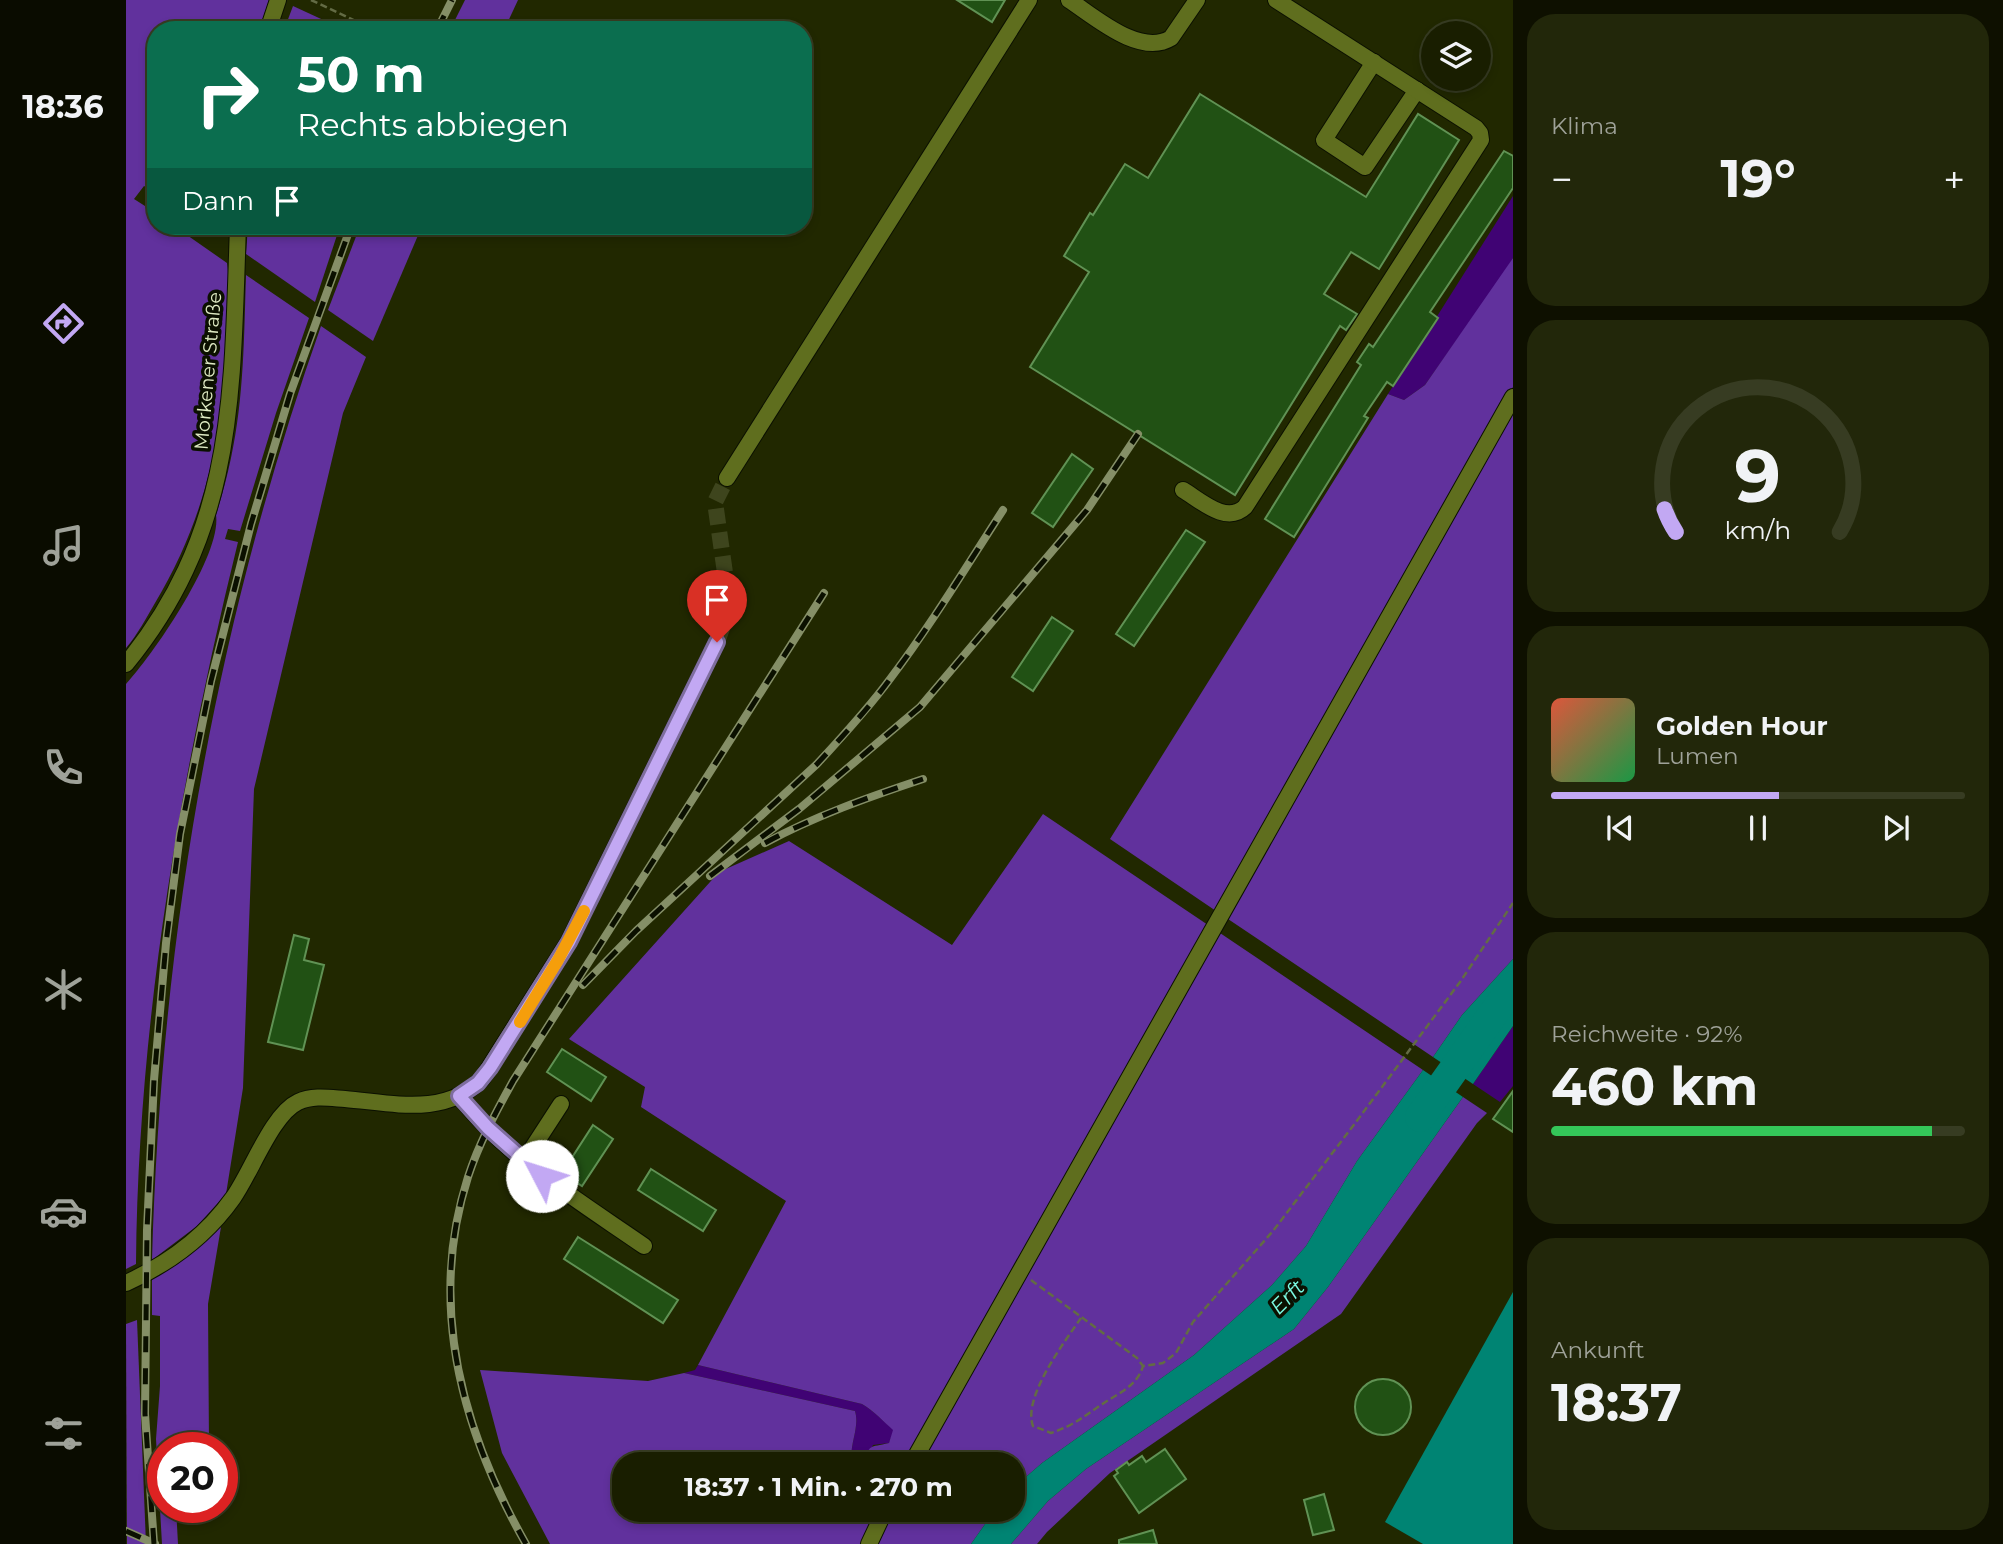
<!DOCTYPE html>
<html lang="de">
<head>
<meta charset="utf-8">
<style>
	:root { --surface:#191e00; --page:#22270a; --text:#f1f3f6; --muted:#9fa299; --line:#373c22; --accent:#c2a8f3 }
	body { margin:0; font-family:Montserrat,sans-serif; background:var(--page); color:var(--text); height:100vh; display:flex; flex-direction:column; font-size:26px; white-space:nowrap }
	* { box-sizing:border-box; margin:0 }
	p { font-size:23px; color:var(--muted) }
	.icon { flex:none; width:38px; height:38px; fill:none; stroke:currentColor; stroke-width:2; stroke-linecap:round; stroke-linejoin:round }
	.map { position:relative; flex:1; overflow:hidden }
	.side { display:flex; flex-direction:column; gap:14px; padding:14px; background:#0e1000; width:490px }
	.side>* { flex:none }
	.top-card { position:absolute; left:21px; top:21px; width:665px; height:214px; border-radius:28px; box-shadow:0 4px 10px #0003,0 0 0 2px var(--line); background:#0b6e4f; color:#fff; overflow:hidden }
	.controls { position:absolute; left:1295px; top:21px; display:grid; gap:14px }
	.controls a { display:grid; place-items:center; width:70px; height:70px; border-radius:50%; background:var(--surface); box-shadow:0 4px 10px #0003,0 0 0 2px var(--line); font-size:35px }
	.speed { position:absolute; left:21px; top:1432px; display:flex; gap:14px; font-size:35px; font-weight:700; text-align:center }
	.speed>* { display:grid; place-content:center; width:91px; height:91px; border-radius:50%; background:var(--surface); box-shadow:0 4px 10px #0003,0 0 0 2px var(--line); line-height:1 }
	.speed .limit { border:10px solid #d22; background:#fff; color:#111 }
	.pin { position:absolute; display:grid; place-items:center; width:60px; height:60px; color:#fff; margin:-72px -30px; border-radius:50% 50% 50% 0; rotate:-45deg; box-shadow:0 0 7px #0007 }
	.pin .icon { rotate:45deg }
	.me { position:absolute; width:77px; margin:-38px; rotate:310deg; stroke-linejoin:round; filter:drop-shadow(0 0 5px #0008) }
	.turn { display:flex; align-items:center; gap:24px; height:147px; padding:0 35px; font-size:32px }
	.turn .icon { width:91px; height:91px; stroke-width:2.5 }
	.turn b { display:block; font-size:49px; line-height:60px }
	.then { display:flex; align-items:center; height:66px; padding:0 35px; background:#0003; gap:14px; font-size:26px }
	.big { font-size:52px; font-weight:700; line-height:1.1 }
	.side .tile { flex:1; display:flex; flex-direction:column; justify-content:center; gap:10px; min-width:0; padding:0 24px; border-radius:28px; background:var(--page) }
	.side .dial { align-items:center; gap:0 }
	.dial svg { height:182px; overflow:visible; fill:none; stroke:var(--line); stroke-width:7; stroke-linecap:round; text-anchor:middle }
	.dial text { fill:var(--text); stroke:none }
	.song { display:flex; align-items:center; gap:21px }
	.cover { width:84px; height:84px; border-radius:10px; background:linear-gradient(135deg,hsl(10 70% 55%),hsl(140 70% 35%)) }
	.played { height:7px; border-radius:4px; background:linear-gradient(90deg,var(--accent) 55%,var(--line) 55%) }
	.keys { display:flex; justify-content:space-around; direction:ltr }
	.heat { display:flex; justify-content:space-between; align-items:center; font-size:38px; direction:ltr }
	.charge { height:10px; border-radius:5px; background:linear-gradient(90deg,#34c759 92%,var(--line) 0) }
	.trip { position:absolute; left:486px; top:1452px; width:413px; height:70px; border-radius:28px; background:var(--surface); box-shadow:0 4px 10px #0003,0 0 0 2px var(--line); font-weight:700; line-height:70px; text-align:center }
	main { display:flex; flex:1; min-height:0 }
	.tab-bar { display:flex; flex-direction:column; width:126px; justify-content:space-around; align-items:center; background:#0a0c00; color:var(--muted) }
	.tab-bar .icon { width:49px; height:49px }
	.tab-bar .current { color:var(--accent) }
	.tab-bar b { font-size:32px; color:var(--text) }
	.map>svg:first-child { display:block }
	.green { fill:#400374 }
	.forest { fill:#61319d }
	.water { fill:#008473 }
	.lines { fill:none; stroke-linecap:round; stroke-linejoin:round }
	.river { stroke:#008473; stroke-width:30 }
	.building { fill:#215114; stroke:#609254; stroke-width:2 }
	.minor-tunnel { stroke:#3e451d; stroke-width:16; stroke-dasharray:16 8; stroke-linecap:butt }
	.minor-casing { stroke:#0b1000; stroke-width:18 }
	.path { stroke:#636b44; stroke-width:2.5; stroke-dasharray:7 3.5; stroke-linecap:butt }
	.minor { stroke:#5f6e1e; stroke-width:16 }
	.rail-casing { stroke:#858f67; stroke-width:8 }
	.rail { stroke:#0b1000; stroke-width:5; stroke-dasharray:16; stroke-linecap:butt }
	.route-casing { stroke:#7e6d9e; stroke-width:18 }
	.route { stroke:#c2a8f3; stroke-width:12 }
	.slow { stroke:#f59e0b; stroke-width:12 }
	.labels { text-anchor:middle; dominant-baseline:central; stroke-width:7; stroke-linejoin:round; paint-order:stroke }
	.street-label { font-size:19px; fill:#dfeac3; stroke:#0b1000 }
	.water-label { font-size:21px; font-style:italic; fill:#7bf9e1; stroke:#0b1000 }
</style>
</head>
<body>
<main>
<nav class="tab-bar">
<b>18:36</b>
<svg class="icon current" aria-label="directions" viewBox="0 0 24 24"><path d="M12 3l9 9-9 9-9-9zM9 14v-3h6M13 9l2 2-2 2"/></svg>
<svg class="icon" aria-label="music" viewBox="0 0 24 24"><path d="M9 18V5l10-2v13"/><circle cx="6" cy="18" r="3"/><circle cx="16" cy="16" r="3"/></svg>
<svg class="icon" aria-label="phone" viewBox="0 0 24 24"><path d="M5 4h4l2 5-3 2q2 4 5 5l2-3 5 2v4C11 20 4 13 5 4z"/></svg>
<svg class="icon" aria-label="climate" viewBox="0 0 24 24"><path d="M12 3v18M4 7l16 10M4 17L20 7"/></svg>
<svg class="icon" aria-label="car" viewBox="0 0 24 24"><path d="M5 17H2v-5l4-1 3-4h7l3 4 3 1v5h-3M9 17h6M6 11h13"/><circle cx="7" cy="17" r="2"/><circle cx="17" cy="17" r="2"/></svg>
<svg class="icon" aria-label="filters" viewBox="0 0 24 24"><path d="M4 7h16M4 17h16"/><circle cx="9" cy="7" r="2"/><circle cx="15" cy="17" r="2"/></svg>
</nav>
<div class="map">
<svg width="1387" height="1544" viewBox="0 0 1387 1544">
	<rect width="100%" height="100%" fill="#212800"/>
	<!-- green -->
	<g class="green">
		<polygon points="1387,196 1387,258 1378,273 1299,385 1278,400 1262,394"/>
		<polygon points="1387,1026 1387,1086 1374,1102 1347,1084"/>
		<path d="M572,1365L736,1404C748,1411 757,1421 768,1430L763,1443L747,1445L737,1464L726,1462C723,1444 734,1428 729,1411L558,1373L569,1370Z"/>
	</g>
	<!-- forest -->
	<g class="forest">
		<path d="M0,0H143L133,30H30V193L18,186L8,199L30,213V226H48L101,263C104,281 101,302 101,321C100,423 82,515 29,603C20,618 12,634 0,648Z"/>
		<polygon points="339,0 392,0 378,30 324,30"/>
		<polygon points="167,6 219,30 158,30"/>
		<polygon points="122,226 214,226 189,302 120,254"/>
		<polygon points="234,226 296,226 247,341 202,310"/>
		<polygon points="1387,258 1387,387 1090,911 984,839 1262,394 1278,400 1299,385"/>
		<path d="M120,275L183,318L150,413L114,531L102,529L99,539L112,542C54,778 12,1023 10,1264L0,1269V684C27,655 96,555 90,515C96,496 101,477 105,458C118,398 118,336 120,275Z"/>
		<path d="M195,326L240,357L217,413L128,789L117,1088L100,1194L71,1226L26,1260C35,939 88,629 195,326Z"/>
		<polygon points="1387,408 1387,959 1336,1015 1307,1057 1102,919"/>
		<path d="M917,814L1082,925L779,1465H499V1510H754L738,1544H424L376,1453L354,1370L522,1381L558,1373L729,1411C734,1428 723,1444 726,1462L737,1464C744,1443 743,1448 763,1443L767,1430C757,1421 748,1411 736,1404L572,1365L660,1201L515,1107L519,1087L443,1039L593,872L663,841L826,945Z"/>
		<polygon points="1094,933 1297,1070 1231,1161 1180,1246 1146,1285 1068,1355 916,1463 887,1488 887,1465 791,1465"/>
		<polygon points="1337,1097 1361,1113 1351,1123 1215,1314 984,1473 921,1532 911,1544 885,1544 922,1501 960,1469 1168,1329 1202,1287"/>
		<polygon points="95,1227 82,1304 83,1447 37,1447 37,1507 50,1507 52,1544 36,1544 30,1439 34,1386 34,1316 26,1315 26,1279 53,1263"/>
		<polygon points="11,1320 20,1544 1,1544 0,1324"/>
		<polygon points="766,1510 869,1510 845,1544 751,1544"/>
	</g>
	<!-- water -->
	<g class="water">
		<polygon points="1387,959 1387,1026 1347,1084 1307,1057 1336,1015"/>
		<polygon points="1297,1070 1337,1097 1202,1287 1168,1329 960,1469 922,1501 885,1544 845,1544 869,1510 887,1510 887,1488 916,1463 1068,1355 1146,1285 1180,1246 1231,1161"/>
		<polygon points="1387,1292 1387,1544 1297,1544 1259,1522"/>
	</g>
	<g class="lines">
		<!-- river -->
		<polyline class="river" points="1294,1117 1387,986"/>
	</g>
	<!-- building -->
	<g class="building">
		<polygon points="831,0 879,0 866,22"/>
		<polygon points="1074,94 1240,197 1292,114 1333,140 1253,269 1225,252 1198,294 1231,314 1220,330 1214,326 1109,495 904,367 963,272 938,256 964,213 967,215 999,164 1022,178"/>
		<polygon points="1378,151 1387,156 1387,188 1304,312 1312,318 1267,386 1261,382 1238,416 1242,418 1168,537 1139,519 1235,365 1231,362 1243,344 1247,347"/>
		<polygon points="946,454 967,469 927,527 906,513"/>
		<polygon points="1060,530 1079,542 1008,646 990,634"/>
		<polygon points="926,617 947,631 907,691 886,677"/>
		<polygon points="168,935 183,939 178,960 198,965 177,1050 142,1042"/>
		<polygon points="436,1049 480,1077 465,1101 421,1072"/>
		<polygon points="1387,1091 1387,1132 1367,1119"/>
		<polygon points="467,1125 487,1139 456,1186 436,1173"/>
		<polygon points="525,1169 590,1210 577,1231 512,1190"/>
		<polygon points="452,1237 552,1300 537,1323 438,1259"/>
		<circle cx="1257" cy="1407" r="28"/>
		<polygon points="1039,1449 1060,1479 1013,1513 988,1476 992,1473 990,1470 1001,1462 1003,1465 1016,1456 1020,1462"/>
		<polygon points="1198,1494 1208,1530 1187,1535 1178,1500"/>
		<polygon points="1027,1530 1031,1544 993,1544 993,1540"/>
	</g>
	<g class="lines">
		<!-- minor-tunnel -->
		<polyline class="minor-tunnel" points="591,642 600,617 602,594 589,502 601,478"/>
		<defs>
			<g id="minor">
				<path d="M943,0C969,17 1014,57 1045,38L1071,0"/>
				<polyline points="142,30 152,0"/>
				<polyline points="1248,62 1198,140 1239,167 1291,90"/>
				<polyline points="601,478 903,0"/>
				<path d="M1057,490C1074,500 1100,525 1119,507L1355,140L1354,133L1350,128L1150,0"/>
				<path d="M0,664C111,529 106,389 112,226"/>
				<path d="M333,1096C383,1159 453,1201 518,1246"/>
				<polyline points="398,1161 435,1104"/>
				<path d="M0,1283C42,1264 80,1236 107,1198C125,1173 146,1114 172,1102C187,1095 204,1098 219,1099C267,1103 319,1117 356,1079L443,941L591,642"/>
				<polyline points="785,1465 1387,397"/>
				<polyline points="743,1544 759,1510"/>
			</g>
		</defs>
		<!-- minor casing -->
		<use href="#minor" class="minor-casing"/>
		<!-- path -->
		<g class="path">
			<polyline points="185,0 236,24"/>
			<polyline points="905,1280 1011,1358 1017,1366 1037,1363 1050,1353 1067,1322 1147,1231 1230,1122 1334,982 1387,903"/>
			<path d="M955,1318C939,1341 896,1398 907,1426L925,1433C949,1425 958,1416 978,1403C993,1393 1012,1385 1017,1366"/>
		</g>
		<!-- minor -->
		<use href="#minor" class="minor"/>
		<defs>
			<g id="rail">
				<polyline points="311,30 326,0"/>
				<path d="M639,843C689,816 743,797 797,779"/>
				<polyline points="584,876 673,809 794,707 961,510 1012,434"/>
				<path d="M457,985L510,931L691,764C716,737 742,709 764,679C805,625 840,567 877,510"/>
				<polyline points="0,1531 29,1544"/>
				<polyline points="28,1544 19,1414 21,1230 28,1080 40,943 54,834 85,681 125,524 164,394 225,226"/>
				<path d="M400,1544C336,1431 301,1305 342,1177C353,1143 370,1112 387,1081L698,593"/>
			</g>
		</defs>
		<!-- rail casing -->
		<use href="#rail" class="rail-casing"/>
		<!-- rail -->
		<use href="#rail" class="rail"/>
	</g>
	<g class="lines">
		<defs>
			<polyline id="route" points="416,1176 362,1128 333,1096 352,1083 364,1068 443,942 591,642"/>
		</defs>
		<!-- route casing -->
		<use href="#route" class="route-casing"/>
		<!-- route -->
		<use href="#route" class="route"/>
		<!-- slow -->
		<polyline class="slow" points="394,1022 432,960 458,911"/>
	</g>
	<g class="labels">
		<!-- street labels -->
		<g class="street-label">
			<text transform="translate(82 371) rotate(-85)">Morkener Straße</text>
		</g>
		<!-- water labels -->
		<g class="water-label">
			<text transform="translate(1161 1297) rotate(-45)">Erft</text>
		</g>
	</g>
</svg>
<div class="controls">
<a><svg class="icon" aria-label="layers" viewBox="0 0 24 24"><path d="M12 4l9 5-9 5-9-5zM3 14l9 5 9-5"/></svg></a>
</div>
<div class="speed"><div class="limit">20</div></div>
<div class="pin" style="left:591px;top:642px;background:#d93025"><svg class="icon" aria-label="arrive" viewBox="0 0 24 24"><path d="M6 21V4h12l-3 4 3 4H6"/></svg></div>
<svg class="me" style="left:416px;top:1176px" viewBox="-20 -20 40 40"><circle r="19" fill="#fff"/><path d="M0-13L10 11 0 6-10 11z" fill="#c2a8f3"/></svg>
<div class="trip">18:37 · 1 Min. · 270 m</div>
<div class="top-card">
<div class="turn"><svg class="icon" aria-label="right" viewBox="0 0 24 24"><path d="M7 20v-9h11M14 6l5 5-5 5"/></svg><div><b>50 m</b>Rechts abbiegen</div></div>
<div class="then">Dann<svg class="icon" aria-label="arrive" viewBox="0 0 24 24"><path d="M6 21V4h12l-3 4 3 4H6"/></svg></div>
</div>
</div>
<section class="side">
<div class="tile"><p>Klima</p>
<div class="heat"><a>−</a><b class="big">19°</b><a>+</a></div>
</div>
<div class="tile dial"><svg viewBox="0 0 100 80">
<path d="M14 69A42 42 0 1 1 86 69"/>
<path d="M14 69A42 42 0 0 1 9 59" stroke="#c2a8f3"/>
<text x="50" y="56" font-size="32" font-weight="700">9</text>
<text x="50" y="72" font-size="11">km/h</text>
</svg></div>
<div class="tile">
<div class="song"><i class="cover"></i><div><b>Golden Hour</b><p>Lumen</p></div></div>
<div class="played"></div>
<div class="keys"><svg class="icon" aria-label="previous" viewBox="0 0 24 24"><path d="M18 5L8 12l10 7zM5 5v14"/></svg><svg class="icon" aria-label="pause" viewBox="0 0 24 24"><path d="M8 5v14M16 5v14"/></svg><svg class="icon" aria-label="next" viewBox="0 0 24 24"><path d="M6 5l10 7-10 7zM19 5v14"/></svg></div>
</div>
<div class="tile"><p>Reichweite · 92%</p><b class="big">460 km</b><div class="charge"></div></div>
<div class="tile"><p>Ankunft</p><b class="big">18:37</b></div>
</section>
</main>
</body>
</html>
